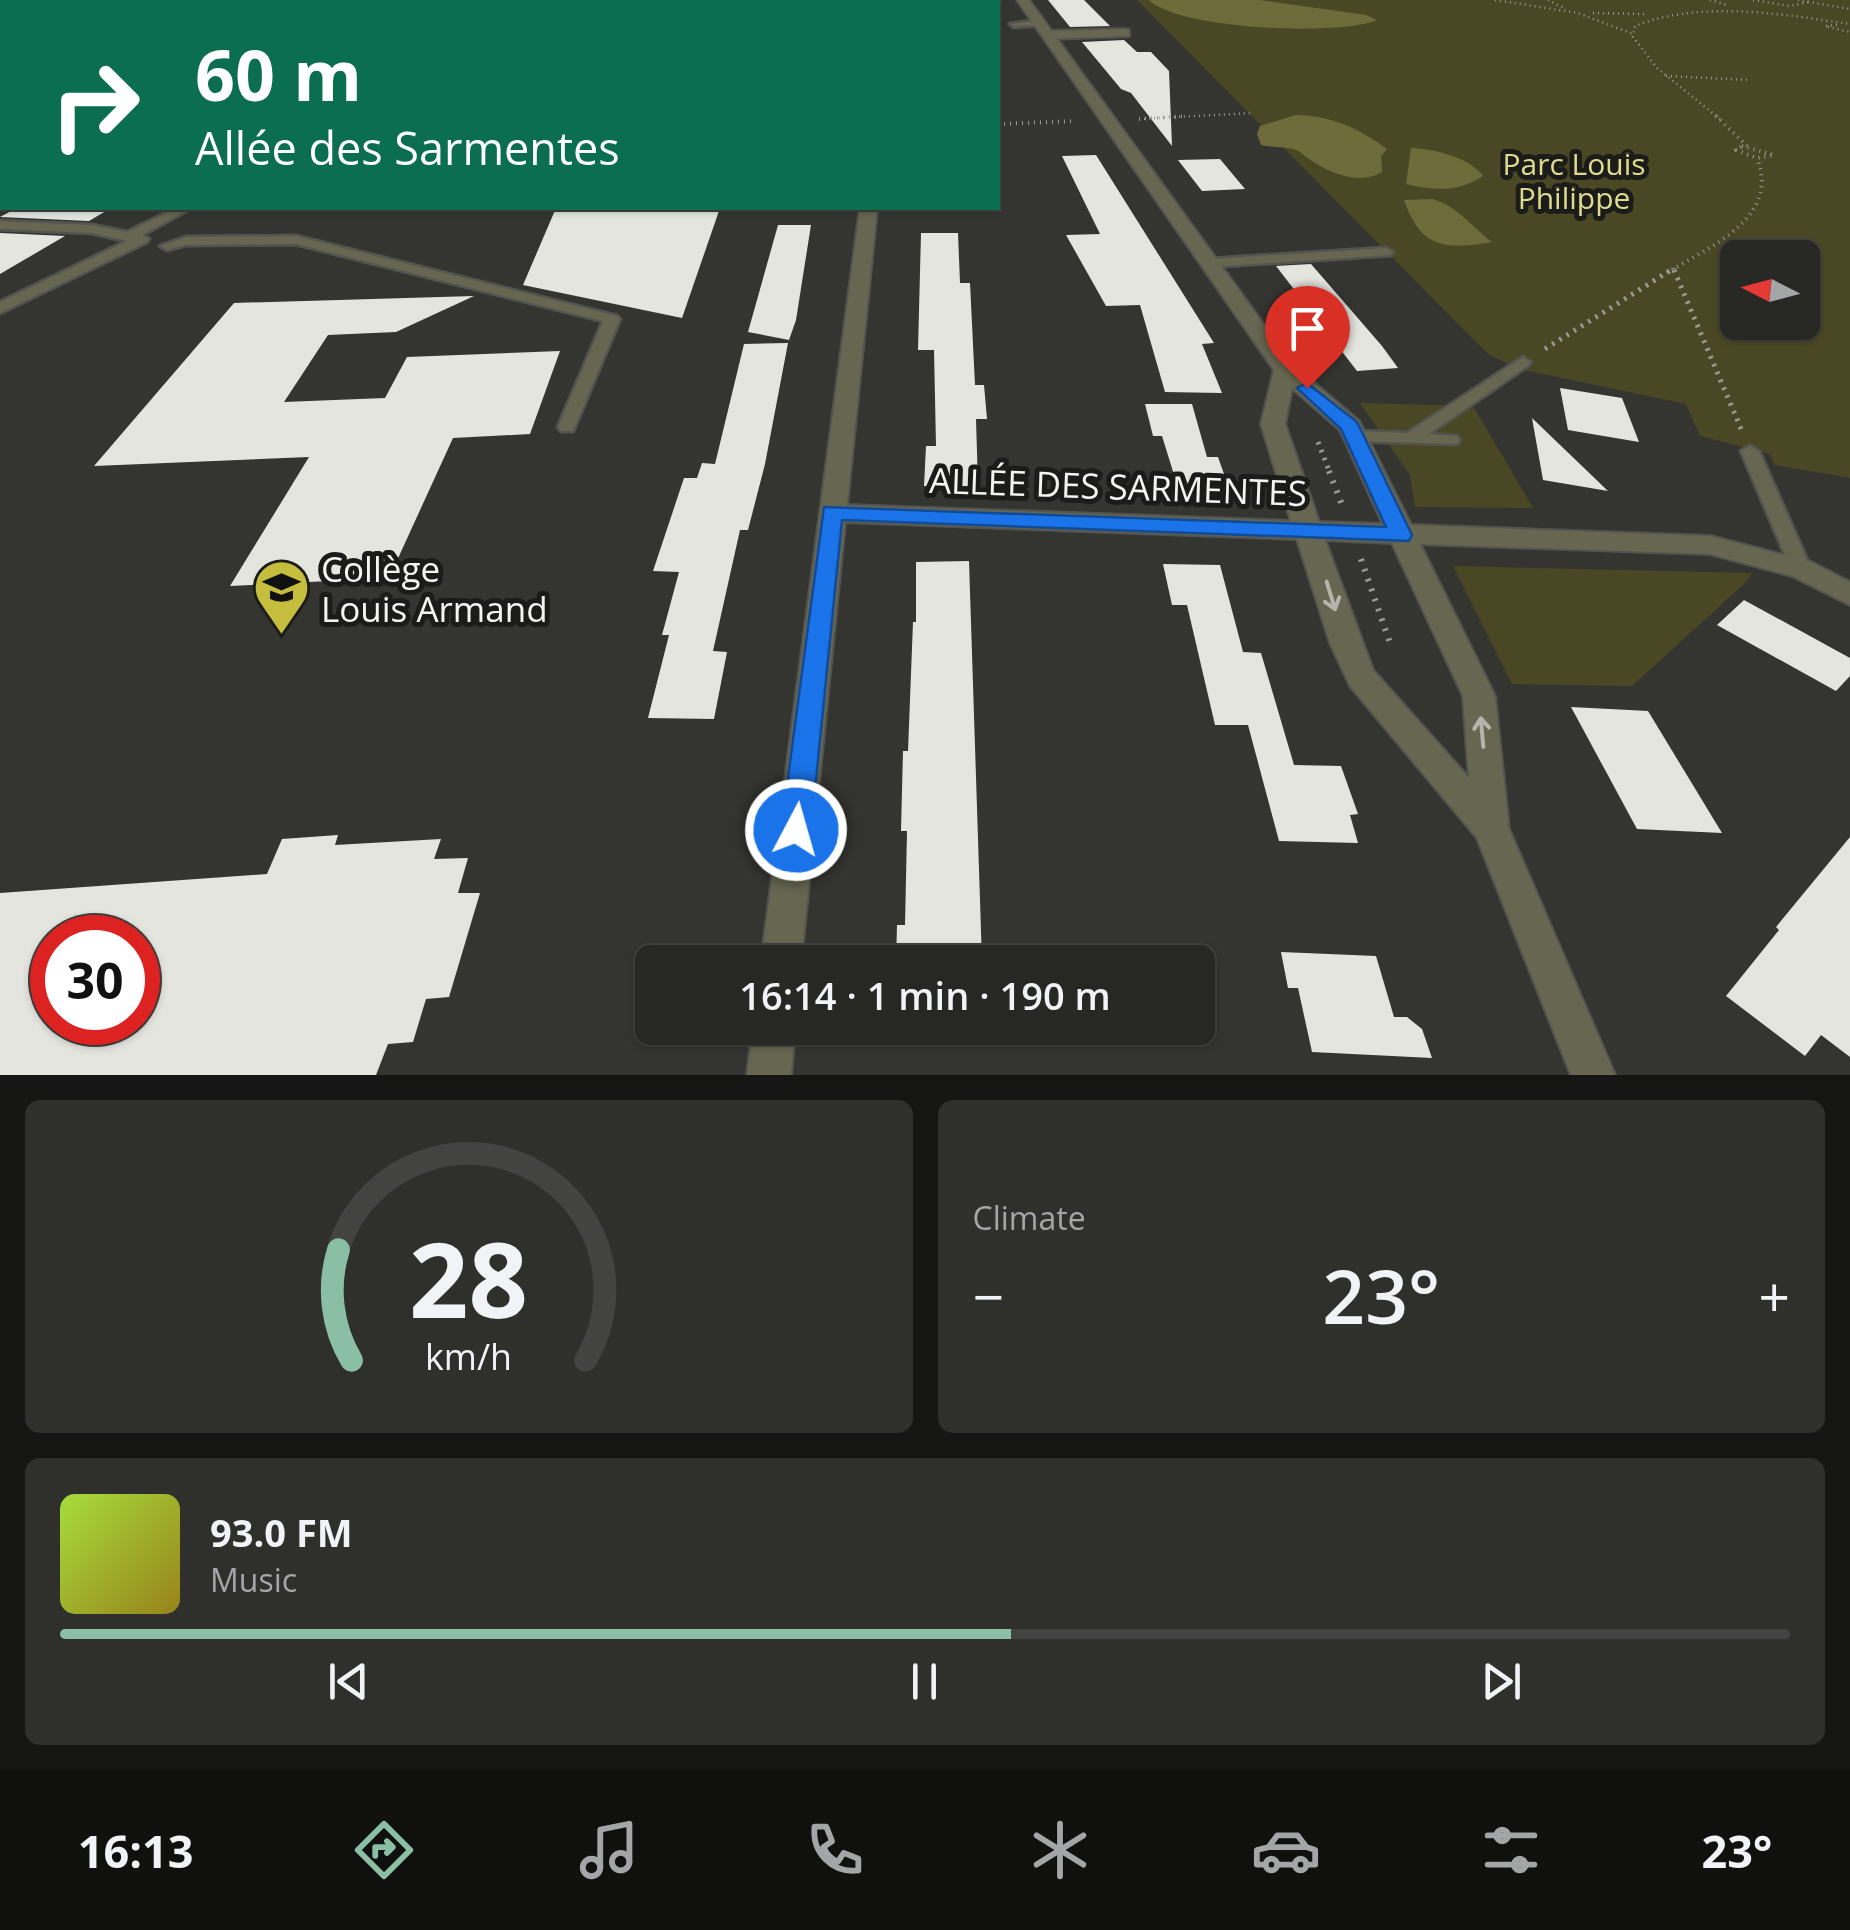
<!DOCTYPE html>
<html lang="en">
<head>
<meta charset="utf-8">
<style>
	:root { --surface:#272724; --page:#2f2f2c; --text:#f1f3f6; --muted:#a4a5a6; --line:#434441; --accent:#8abfa5 }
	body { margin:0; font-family:"Open Sans",sans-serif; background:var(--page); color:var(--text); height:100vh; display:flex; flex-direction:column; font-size:38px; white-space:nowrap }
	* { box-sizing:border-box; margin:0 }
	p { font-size:32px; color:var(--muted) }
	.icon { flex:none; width:55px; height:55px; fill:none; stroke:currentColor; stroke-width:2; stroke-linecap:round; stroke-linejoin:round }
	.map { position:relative; height:1075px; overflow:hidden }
	.sheet { display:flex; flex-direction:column; gap:25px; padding:25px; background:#151514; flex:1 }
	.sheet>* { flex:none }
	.hud { position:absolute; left:0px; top:0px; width:1000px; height:210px; box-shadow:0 2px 8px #0004,0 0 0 2px var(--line); background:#0b6e4f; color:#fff; overflow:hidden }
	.needle { width:65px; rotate:276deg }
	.fabs { position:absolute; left:1720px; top:240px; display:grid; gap:20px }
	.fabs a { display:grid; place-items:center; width:100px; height:100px; border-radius:15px; background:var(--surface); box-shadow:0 2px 8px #0004,0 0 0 2px var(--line); font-size:50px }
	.speed { position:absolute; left:30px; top:915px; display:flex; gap:20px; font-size:50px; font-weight:700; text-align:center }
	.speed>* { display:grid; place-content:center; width:130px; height:130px; border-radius:50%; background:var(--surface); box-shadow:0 2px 8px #0004,0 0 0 2px var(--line); line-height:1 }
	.speed .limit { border:15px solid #d22; background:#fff; color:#111 }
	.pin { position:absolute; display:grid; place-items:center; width:85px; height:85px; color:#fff; margin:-102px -42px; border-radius:50% 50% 50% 0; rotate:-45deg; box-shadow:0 0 10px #0007 }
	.pin .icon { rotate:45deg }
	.me { position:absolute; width:110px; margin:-55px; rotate:6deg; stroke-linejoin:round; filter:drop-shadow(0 0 8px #0008) }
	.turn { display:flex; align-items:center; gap:35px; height:210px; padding:0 30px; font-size:45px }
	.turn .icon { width:130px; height:130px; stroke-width:2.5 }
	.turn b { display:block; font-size:70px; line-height:85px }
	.big { font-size:75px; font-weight:600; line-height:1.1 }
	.sheet .tile { flex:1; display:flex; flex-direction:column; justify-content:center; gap:15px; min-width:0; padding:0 35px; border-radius:15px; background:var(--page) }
	.sheet .dial { align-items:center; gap:0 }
	.dial svg { height:260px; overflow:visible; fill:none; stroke:var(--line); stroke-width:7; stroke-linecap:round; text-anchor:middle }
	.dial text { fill:var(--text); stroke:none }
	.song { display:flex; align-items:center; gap:30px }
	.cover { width:120px; height:120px; border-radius:15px; background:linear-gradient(135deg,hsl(80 70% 55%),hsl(50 70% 35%)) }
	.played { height:10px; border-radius:5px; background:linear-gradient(90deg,var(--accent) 55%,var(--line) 55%) }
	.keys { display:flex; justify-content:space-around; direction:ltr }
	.heat { display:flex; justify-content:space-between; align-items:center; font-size:55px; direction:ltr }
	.sheet .tiles { flex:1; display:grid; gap:25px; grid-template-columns:1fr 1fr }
	.tile:last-child { grid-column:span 2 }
	.trip { position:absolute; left:635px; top:945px; width:580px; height:100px; border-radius:15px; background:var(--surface); box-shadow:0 2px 8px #0004,0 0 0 2px var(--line); font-weight:600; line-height:100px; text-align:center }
	.menu { display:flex; height:160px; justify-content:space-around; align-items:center; background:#10100e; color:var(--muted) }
	.menu .icon { width:70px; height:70px }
	.menu .current { color:var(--accent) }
	.menu b { font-size:45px; color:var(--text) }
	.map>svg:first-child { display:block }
	.green { fill:#4a4824; fill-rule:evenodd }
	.forest { fill:#6e6b3a }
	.building { fill:#e5e5e0; fill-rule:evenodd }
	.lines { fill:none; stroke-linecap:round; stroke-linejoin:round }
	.service-casing { stroke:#53534f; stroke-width:5 }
	.pedestrian-casing { stroke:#53534f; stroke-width:4 }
	.minor-casing { stroke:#53534f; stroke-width:4 }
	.secondary-casing { stroke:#53534f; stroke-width:4 }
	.path-far3 { stroke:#999996; stroke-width:2.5; stroke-dasharray:1 4; stroke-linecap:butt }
	.path-far2 { stroke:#999996; stroke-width:4; stroke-dasharray:1 5; stroke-linecap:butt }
	.path-far1 { stroke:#999996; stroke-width:5; stroke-dasharray:2.5 6; stroke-linecap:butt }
	.path { stroke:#999996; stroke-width:6; stroke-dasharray:2.5 8; stroke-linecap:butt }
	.service { fill:#666651; fill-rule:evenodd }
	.pedestrian { fill:#666651; fill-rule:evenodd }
	.minor { fill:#666651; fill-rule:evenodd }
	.secondary { fill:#828161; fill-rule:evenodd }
	.oneway { stroke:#b4b4aa }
	.route { fill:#1a73e8; stroke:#114b97; stroke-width:2.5 }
	.labels { text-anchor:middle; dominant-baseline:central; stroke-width:10; stroke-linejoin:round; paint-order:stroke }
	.far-park-label { font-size:30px; fill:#dfdb8d; stroke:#1b1b19 }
	.street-label { font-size:35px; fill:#f4f4f2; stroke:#1b1b19 }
	.poi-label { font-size:35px; fill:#f4f4f2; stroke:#1b1b19; text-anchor:start }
</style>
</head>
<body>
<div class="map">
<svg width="1850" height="1075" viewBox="0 0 1850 1075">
	<rect width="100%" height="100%" fill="#343430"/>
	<!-- green -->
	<g class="green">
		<path d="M1137,0H1850V478L1775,465L1770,454L1700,436L1686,404L1519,369L1488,354ZM1738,258H1802V322H1738Z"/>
		<polygon points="1360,403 1473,406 1533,508 1415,507 1410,475"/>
		<polygon points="1453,566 1752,573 1744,584 1632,686 1512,684"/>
	</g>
	<!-- forest -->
	<g class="forest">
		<path d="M1149,0H1259L1366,15L1377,20C1340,36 1179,30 1149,0Z"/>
		<path d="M1296,115C1330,115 1360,129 1387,149L1381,156L1382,172C1356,188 1319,168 1300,152C1293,146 1271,148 1261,145L1257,134L1260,126Z"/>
		<path d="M1411,148C1434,149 1469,157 1483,176C1459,192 1433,191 1406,184Z"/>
		<path d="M1433,199C1458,207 1471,226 1492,242C1445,250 1421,249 1404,200Z"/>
	</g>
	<!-- building -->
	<g class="building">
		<polygon points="1048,0 1084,0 1110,26 1070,27"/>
		<polygon points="1124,40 1137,52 1151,52 1169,71 1172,146 1131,93 1121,89 1082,42"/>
		<polygon points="1096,155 1214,343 1202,344 1222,393 1165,392 1140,305 1106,306 1066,235 1100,234 1062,156"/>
		<polygon points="1220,159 1245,189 1202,191 1178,160"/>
		<polygon points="17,208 111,208 89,221 0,217"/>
		<polygon points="556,208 720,208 682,318 523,285"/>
		<polygon points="778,225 811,225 796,320 789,340 748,332"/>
		<polygon points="0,233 65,236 0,274"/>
		<polygon points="921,233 958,233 960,283 970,283 975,385 984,385 987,419 976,419 978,486 924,486 926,446 936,446 934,350 918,350"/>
		<polygon points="1311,264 1382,346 1398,368 1357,371 1276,266"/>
		<polygon points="474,296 396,332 328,335 284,402 385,398 407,357 560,351 530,434 453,438 389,578 230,586 309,457 94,466 234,303"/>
		<polygon points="788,343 765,464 748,530 740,530 713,651 727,652 714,719 648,718 669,635 662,635 679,572 653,571 684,478 697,478 702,463 715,464 744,344"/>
		<polygon points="1560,388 1622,398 1639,442 1568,430"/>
		<polygon points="1145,404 1192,404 1207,457 1218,457 1231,494 1180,494 1162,436 1153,436"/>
		<polygon points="1532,418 1608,491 1543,480"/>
		<polygon points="969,561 982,962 896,962 897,925 905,925 907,831 901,831 903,751 908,751 913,622 916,622 916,562"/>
		<polygon points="1163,564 1220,565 1243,652 1261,653 1294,765 1341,766 1358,814 1350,815 1358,843 1279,841 1248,725 1215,725 1187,605 1172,605"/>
		<polygon points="1744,600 1850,658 1850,676 1836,691 1717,625"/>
		<polygon points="1571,707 1648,711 1722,833 1637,829"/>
		<path d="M338,835L335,845L441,839L434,859L468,858L458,893H480L449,997L426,999L413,1042L388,1044L376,1075H0V893L267,874L282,839ZM52,938H138V1022H52Z"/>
		<polygon points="1850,837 1850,1057 1821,1035 1805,1056 1726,996 1779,930 1776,927"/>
		<polygon points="1281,952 1376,956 1394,1017 1407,1017 1422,1029 1432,1058 1312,1052 1298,988 1288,988"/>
	</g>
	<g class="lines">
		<defs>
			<g id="service">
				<polygon points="1040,20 1043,25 1014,27 1010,24"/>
				<polygon points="176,208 191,208 142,235 149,239 147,242 0,313 0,302 127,241 92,233 0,229 0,221 92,225 127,232"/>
				<polygon points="296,236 617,316 620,319 573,431 561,431 558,427 603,321 296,244 186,245 167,250 160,246 186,237"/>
				<polygon points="1386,248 1393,252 1391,255 1209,267 1202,263 1209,259"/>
				<polygon points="1523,357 1531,362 1529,365 1429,434 1457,436 1460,440 1457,444 1355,441 1346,436 1355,431 1407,433"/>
				<polygon points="1750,446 1759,451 1811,569 1808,574 1801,576 1791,569 1741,451"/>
			</g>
			<polygon id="pedestrian" points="1125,29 1129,30 1129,36 1048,39 1042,35 1048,31"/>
			<g id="minor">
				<path d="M1017,0H1029L1293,365L1359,421L1411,525L1710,536L1811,562L1850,582V605L1792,576L1710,554L1420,544L1495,696L1509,829L1615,1075H1571L1477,838L1350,686L1330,643L1297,539L845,522L801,962H761L860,208H877L847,505L1291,521L1261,424L1274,370ZM1292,388L1340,430L1383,524L1319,522L1285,424ZM1325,540L1392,543L1463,696L1469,778L1373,670Z"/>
				<polygon points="753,1028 795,1028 791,1075 747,1075"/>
			</g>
			<polygon id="secondary" points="2,150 2,160 0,161 0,151"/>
		</defs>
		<!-- service casing -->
		<use href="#service" class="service-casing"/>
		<!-- pedestrian casing -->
		<use href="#pedestrian" class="pedestrian-casing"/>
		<!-- minor casing -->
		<use href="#minor" class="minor-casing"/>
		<!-- secondary casing -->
		<use href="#secondary" class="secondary-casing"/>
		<!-- path-far3 -->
		<g class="path-far3">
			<polyline points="1495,0 1578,13 1633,34"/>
			<polyline points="1548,0 1566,9"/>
			<polyline points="1710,0 1727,5"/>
			<polyline points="1753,0 1789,6 1810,2"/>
			<polyline points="1798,0 1850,9"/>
			<polyline points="1593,13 1645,14"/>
			<polyline points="1837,25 1825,26 1850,32"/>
			<polyline points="1666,76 1750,80"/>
			<polyline points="1139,119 1251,113"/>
			<path d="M1720,119L1657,68L1633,37L1635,26C1700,0 1782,14 1850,24"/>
		</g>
		<!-- path-far2 -->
		<g class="path-far2">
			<polyline points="1716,116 1747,146"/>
			<polyline points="1139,119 1186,116"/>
			<polyline points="998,124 1076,121"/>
			<polygon points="1742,146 1774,155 1757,158 1736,150"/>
			<polyline points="1674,268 1674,273"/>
			<path d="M1667,273C1708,247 1781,219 1757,158"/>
		</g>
		<!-- path-far1 -->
		<g class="path-far1">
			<polyline points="1674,270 1742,431"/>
			<polyline points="1545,349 1671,270"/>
			<polyline points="1318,442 1330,473"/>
		</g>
		<!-- path -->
		<g class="path">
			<polyline points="1329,471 1342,505"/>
			<polyline points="1361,559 1391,646"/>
		</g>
		<!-- service -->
		<use href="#service" class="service"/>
		<!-- pedestrian -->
		<use href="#pedestrian" class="pedestrian"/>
		<!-- minor -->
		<use href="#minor" class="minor"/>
		<!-- secondary -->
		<use href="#secondary" class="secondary"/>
	</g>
	<!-- one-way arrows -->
	<defs><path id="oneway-shaft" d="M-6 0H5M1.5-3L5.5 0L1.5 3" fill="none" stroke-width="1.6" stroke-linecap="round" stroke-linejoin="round" transform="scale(2.5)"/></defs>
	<g class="oneway">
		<use href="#oneway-shaft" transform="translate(1331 596) rotate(73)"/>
		<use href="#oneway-shaft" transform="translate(1482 732) rotate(-95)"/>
	</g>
	<!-- route -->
	<polygon class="route" points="1307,383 1357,422 1412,535 1409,541 842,520 811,830 807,839 796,843 786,839 781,830 824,507 1386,527 1341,429 1297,388"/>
	<!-- icons -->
	<defs>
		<symbol id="school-pin" viewBox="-11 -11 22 30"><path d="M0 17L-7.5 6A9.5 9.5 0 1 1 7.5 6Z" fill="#c4bd3e" stroke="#1b1b19"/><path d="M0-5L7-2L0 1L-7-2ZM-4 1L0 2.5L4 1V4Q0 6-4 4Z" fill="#111"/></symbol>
	</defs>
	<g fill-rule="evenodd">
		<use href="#school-pin" x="250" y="556" width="63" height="86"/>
	</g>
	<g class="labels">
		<!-- far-park labels -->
		<g class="far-park-label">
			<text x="1574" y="163">Parc Louis<tspan x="1574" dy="34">Philippe</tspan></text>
		</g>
		<!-- street labels -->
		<g class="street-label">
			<text transform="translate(1118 486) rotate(2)">ALLÉE DES SARMENTES</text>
		</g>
		<!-- poi labels -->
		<g class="poi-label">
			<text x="321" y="568">Collège<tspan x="321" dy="40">Louis Armand</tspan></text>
		</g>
	</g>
</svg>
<div class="fabs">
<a><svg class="needle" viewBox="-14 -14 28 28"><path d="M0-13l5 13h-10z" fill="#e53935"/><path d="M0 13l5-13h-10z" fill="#a4a5a6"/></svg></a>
</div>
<div class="speed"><div class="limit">30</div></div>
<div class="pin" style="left:1307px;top:388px;background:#d93025"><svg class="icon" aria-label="arrive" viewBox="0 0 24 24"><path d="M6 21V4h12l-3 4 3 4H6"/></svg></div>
<svg class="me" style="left:796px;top:830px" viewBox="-20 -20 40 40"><circle r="17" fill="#1a73e8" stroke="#fff" stroke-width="3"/><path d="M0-11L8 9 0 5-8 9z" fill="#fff"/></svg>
<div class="trip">16:14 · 1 min · 190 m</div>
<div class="hud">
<div class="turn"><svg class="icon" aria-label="right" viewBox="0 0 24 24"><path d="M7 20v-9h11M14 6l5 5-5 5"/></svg><div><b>60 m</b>Allée des Sarmentes</div></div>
</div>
</div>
<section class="sheet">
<div class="tiles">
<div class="tile dial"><svg viewBox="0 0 100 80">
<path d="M14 69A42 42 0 1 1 86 69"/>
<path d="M14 69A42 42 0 0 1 10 35" stroke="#8abfa5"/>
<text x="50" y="56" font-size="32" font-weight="700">28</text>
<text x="50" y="72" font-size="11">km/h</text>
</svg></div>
<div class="tile"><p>Climate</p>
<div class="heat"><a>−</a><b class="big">23°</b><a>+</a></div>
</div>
<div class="tile">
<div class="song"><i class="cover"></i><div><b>93.0 FM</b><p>Music</p></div></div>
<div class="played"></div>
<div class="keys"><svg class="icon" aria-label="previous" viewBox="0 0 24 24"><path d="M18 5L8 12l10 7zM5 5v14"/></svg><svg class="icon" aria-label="pause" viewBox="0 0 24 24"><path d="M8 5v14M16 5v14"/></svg><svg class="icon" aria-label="next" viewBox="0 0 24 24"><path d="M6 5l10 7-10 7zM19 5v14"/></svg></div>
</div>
</div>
</section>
<nav class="menu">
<b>16:13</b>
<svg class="icon current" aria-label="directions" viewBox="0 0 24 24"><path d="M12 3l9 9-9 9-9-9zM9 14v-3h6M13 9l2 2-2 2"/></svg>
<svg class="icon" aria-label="music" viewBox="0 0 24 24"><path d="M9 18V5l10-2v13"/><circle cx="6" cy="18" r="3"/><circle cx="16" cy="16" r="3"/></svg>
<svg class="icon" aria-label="phone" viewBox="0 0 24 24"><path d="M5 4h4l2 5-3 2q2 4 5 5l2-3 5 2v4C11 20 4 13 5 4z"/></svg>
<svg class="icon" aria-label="climate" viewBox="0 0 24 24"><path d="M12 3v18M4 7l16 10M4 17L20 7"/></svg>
<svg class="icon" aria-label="car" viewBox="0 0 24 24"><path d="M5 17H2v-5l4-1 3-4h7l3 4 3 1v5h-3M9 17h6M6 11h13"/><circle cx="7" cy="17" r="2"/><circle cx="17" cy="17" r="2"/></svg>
<svg class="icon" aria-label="filters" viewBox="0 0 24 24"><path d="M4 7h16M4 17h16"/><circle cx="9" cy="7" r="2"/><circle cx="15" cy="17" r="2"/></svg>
<b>23°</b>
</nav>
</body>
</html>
